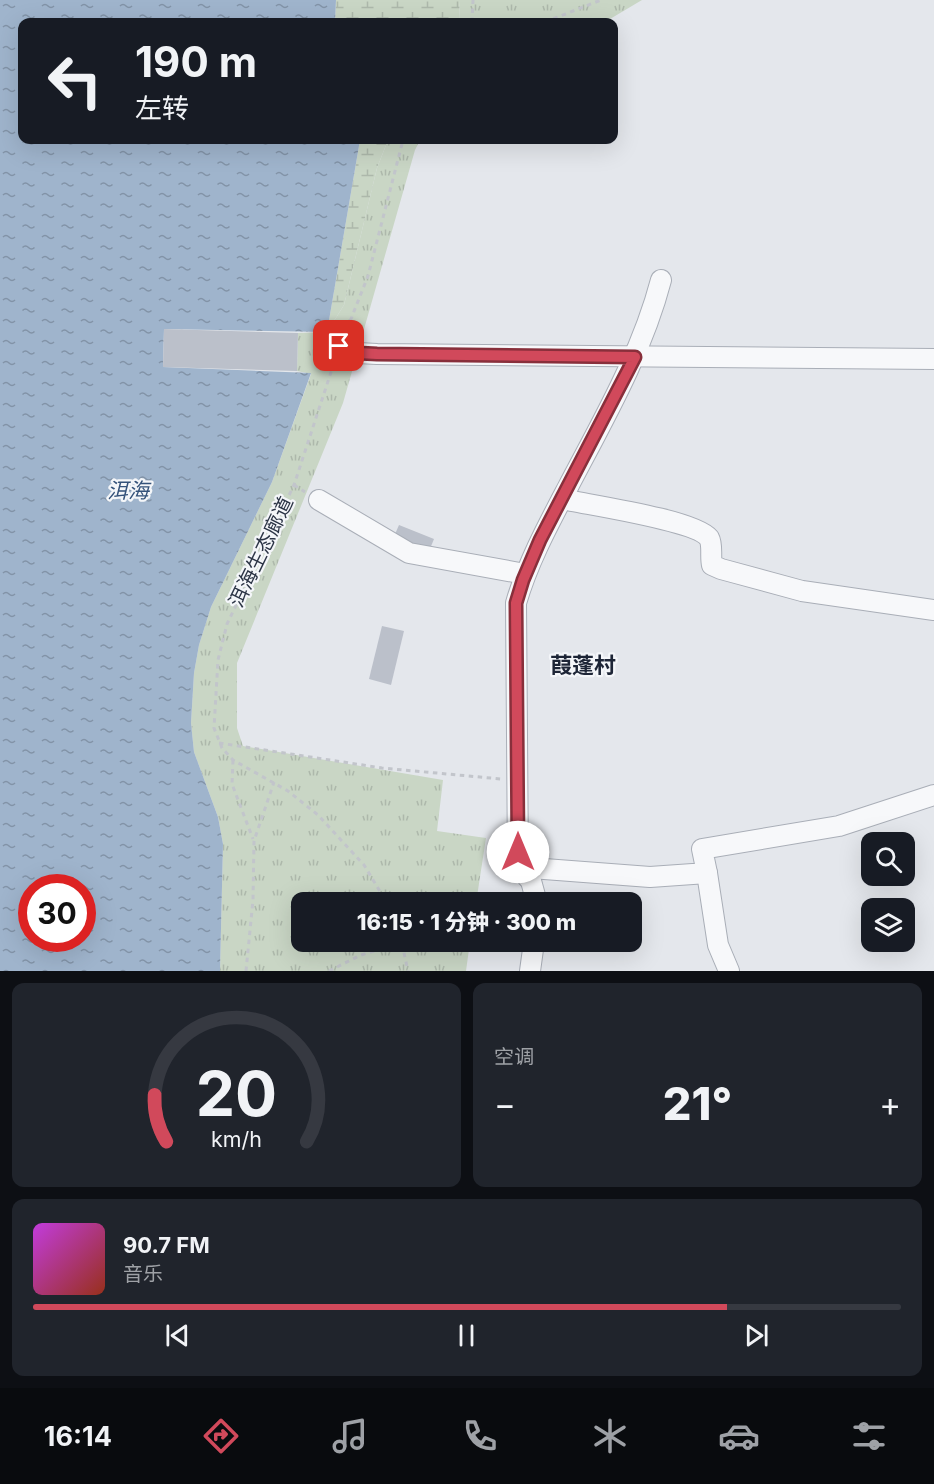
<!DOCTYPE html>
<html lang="zh">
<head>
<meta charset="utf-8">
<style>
	:root { --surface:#171b24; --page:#20242c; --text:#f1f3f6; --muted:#9ea1a6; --line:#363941; --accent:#d1495b }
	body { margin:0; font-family:Inter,"Noto Sans SC",sans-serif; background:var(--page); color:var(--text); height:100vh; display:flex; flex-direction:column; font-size:22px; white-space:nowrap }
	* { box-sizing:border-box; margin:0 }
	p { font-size:20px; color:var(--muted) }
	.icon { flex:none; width:33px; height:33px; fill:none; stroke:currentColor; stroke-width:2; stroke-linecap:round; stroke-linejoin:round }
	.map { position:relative; height:971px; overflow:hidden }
	.details { display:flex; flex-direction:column; gap:12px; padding:12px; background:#0d0f14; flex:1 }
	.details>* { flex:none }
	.guide { position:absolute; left:18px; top:18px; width:600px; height:126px; border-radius:12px; box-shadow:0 6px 24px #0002; background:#171b24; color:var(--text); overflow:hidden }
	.fabs { position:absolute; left:861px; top:832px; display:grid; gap:12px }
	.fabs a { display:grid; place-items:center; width:54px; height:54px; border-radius:12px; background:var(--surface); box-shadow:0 6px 24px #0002; font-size:30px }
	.speed { position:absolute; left:18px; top:874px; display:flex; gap:12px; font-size:30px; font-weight:700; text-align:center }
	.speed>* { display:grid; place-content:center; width:78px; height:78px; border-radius:50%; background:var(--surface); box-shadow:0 6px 24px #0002; line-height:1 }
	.speed .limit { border:9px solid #d22; background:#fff; color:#111 }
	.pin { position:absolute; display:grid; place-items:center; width:51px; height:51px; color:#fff; margin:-26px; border-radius:12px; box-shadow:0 3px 9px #0006 }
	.me { position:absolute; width:66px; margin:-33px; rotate:0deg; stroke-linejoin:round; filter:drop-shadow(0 0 4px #0008) }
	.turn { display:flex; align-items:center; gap:21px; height:126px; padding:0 18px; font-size:27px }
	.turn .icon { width:78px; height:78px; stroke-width:2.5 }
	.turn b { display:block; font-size:42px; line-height:51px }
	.big { font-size:45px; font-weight:800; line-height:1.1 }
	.details .card { flex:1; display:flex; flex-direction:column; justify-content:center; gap:9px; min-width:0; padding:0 21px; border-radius:12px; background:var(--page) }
	.details .dial { align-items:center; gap:0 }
	.dial svg { height:156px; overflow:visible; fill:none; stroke:var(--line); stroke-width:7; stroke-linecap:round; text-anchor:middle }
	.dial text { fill:var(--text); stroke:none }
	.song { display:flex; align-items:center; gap:18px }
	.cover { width:72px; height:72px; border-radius:9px; background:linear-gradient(135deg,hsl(290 70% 55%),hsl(10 70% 35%)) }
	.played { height:6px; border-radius:3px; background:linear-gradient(90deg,var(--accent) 80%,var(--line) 80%) }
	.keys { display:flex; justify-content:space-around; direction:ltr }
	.heat { display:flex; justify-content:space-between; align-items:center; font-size:33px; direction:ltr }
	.details .tiles { flex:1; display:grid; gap:12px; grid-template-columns:1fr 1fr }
	.card:last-child { grid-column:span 2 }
	.trip { position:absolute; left:291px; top:892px; width:351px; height:60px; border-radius:12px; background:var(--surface); box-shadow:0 6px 24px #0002; font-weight:800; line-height:60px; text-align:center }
	.menu { display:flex; height:96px; justify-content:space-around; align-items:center; background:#090b0e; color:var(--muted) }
	.menu .icon { width:42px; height:42px }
	.menu .selected { color:var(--accent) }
	.menu b { font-size:27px; color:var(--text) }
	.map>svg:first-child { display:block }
	.wetland { fill:url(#wetland-marsh) }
	.park { fill:url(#park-tufts) }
	.water { fill:url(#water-ripples); fill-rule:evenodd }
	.building { fill:#bbc0ca }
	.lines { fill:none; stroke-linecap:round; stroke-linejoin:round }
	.minor-casing { stroke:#a9aeb7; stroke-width:22 }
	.path { stroke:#c2c5cb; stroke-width:3; stroke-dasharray:4.5 4.5; stroke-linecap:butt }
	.minor { stroke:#f7f8fa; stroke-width:20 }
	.route-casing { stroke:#882f3b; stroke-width:15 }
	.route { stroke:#d1495b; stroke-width:10 }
	.labels { text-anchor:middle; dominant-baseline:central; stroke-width:4.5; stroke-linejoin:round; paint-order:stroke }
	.street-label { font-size:20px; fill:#2b3445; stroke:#f4f6f9 }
	.water-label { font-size:21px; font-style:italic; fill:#34527a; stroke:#f4f6f9 }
	.quarter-label { font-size:22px; font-weight:bold; fill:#1d2536; stroke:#f4f6f9 }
</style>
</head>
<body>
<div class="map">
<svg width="934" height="971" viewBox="0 0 934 971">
	<defs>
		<pattern id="wetland-marsh" width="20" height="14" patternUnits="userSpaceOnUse" patternTransform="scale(1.5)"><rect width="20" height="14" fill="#c9d6c5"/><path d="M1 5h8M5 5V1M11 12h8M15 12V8" fill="none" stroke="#adb8ab"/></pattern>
		<pattern id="park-tufts" width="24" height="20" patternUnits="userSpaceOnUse" patternTransform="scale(1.5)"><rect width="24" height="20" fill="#c9d6c5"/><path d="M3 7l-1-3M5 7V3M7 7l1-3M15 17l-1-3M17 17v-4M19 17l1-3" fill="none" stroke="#adb8ab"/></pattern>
		<pattern id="water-ripples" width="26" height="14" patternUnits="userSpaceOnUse" patternTransform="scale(1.5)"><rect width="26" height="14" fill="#9fb4cc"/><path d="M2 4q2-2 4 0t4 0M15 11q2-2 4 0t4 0" fill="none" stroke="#8293a7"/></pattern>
	</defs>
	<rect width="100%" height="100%" fill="#e4e7ec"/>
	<!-- wetland -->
	<g class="wetland">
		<polygon points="336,0 460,0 459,22 335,22"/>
		<polygon points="360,140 388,140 377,168 344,305 327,332"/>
	</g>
	<!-- park -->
	<g class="park">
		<polygon points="460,0 642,0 605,22 459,22"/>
		<polygon points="388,140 420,140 415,150 343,403 237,663 237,728 243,746 443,780 437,831 486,838 476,903 302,903 302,942 470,942 466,971 220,971 223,844 218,817 194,752 191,723 194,673 199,645 211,607 272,482 311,374 297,371 298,333 327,332 344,305 377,168"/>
	</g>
	<!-- water -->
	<path class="water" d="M0,0H336L335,22H22V140H360L327,332L164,329L163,367L311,373L272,482L211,607L199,645L194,673L191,723L194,752L218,817L223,844L220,971H0ZM32,888H82V939H32Z"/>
	<!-- building -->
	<g class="building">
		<polygon points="164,329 298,333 297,371 163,367"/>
		<polygon points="399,525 434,539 427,556 392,541"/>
		<polygon points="382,626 404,631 391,685 369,679"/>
	</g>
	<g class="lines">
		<defs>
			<g id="minor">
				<polyline points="339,346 358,353 377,354 934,359"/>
				<path d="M562,499C589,505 695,520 709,538C713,545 710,557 712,565L721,569L802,591L934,610"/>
				<polyline points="319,500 409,553 525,574"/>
				<polyline points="518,867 650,877 707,873 702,849 839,826 934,795"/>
				<polyline points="707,873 718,945 729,971"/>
				<path d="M537,903L531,881L518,867L516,603C528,562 548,525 568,487C603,420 642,353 661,280"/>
				<polyline points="530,971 534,942"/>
			</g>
		</defs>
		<!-- minor casing -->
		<use href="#minor" class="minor-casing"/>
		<!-- path -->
		<g class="path">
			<polyline points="472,22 473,0"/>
			<polyline points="545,22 601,0"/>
			<polyline points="347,329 368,276 403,140"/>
			<polyline points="334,363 294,485 227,624 218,660 214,728 222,748 233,760 288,791 318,815 364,865 387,903"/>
			<polyline points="294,485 305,492"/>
			<polyline points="219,743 382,768 501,779"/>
			<polyline points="233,760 232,784 253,839"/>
			<polyline points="402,944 408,971"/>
			<polyline points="246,971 253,900 254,841 274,782"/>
			<polyline points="329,971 361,955 402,943"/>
		</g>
		<!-- minor -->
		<use href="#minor" class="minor"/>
	</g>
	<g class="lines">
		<defs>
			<polyline id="route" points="339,346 358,353 377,354 635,357 540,540 523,580 516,603 518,852"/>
		</defs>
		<!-- route casing -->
		<use href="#route" class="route-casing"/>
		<!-- route -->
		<use href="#route" class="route"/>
	</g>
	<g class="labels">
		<!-- street labels -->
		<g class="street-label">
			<text transform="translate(261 552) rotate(-64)">洱海生态廊道</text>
		</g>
		<!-- water labels -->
		<g class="water-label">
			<text x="128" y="490">洱海</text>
		</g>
		<!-- quarter labels -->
		<g class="quarter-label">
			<text x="583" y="665">葭蓬村</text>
		</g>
	</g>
</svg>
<div class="fabs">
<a><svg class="icon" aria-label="search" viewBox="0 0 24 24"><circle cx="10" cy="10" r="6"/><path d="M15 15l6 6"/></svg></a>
<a><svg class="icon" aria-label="layers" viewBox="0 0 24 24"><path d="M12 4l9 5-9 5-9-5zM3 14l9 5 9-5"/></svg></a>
</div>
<div class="speed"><div class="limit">30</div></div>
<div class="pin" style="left:339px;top:346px;background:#d93025"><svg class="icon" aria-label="arrive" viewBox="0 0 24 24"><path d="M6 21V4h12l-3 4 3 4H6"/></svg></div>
<svg class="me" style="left:518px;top:852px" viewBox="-20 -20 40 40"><circle r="19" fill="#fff"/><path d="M0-13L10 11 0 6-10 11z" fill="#d1495b"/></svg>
<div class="trip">16:15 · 1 分钟 · 300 m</div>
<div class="guide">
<div class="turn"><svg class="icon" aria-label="left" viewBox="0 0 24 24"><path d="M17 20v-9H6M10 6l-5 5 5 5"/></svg><div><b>190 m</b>左转</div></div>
</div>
</div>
<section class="details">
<div class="tiles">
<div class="card dial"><svg viewBox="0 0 100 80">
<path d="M14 69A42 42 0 1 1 86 69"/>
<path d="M14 69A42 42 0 0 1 8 45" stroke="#d1495b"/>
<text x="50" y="56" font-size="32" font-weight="700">20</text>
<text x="50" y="72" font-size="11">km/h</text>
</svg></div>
<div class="card"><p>空调</p>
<div class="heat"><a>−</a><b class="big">21°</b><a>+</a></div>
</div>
<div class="card">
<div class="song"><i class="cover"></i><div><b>90.7 FM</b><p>音乐</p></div></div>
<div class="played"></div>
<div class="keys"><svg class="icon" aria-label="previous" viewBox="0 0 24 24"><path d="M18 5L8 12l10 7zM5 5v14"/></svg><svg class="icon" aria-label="pause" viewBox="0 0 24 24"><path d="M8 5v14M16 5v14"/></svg><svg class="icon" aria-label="next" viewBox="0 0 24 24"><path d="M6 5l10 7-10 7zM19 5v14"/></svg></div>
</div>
</div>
</section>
<nav class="menu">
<b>16:14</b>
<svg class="icon selected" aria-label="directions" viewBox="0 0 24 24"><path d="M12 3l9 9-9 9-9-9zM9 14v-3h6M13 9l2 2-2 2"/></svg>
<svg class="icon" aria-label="music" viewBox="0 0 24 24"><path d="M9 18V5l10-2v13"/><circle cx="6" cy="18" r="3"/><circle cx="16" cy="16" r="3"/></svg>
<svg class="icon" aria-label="phone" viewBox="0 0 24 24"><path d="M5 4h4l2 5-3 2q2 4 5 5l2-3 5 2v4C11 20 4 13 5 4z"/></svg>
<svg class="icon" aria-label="climate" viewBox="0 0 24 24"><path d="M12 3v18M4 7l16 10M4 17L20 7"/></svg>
<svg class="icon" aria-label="car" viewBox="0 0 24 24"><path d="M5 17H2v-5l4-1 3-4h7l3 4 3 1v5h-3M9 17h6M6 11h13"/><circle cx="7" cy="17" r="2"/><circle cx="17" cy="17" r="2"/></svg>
<svg class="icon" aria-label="filters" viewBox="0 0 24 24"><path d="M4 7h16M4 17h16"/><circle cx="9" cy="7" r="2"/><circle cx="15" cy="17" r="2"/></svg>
</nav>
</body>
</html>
